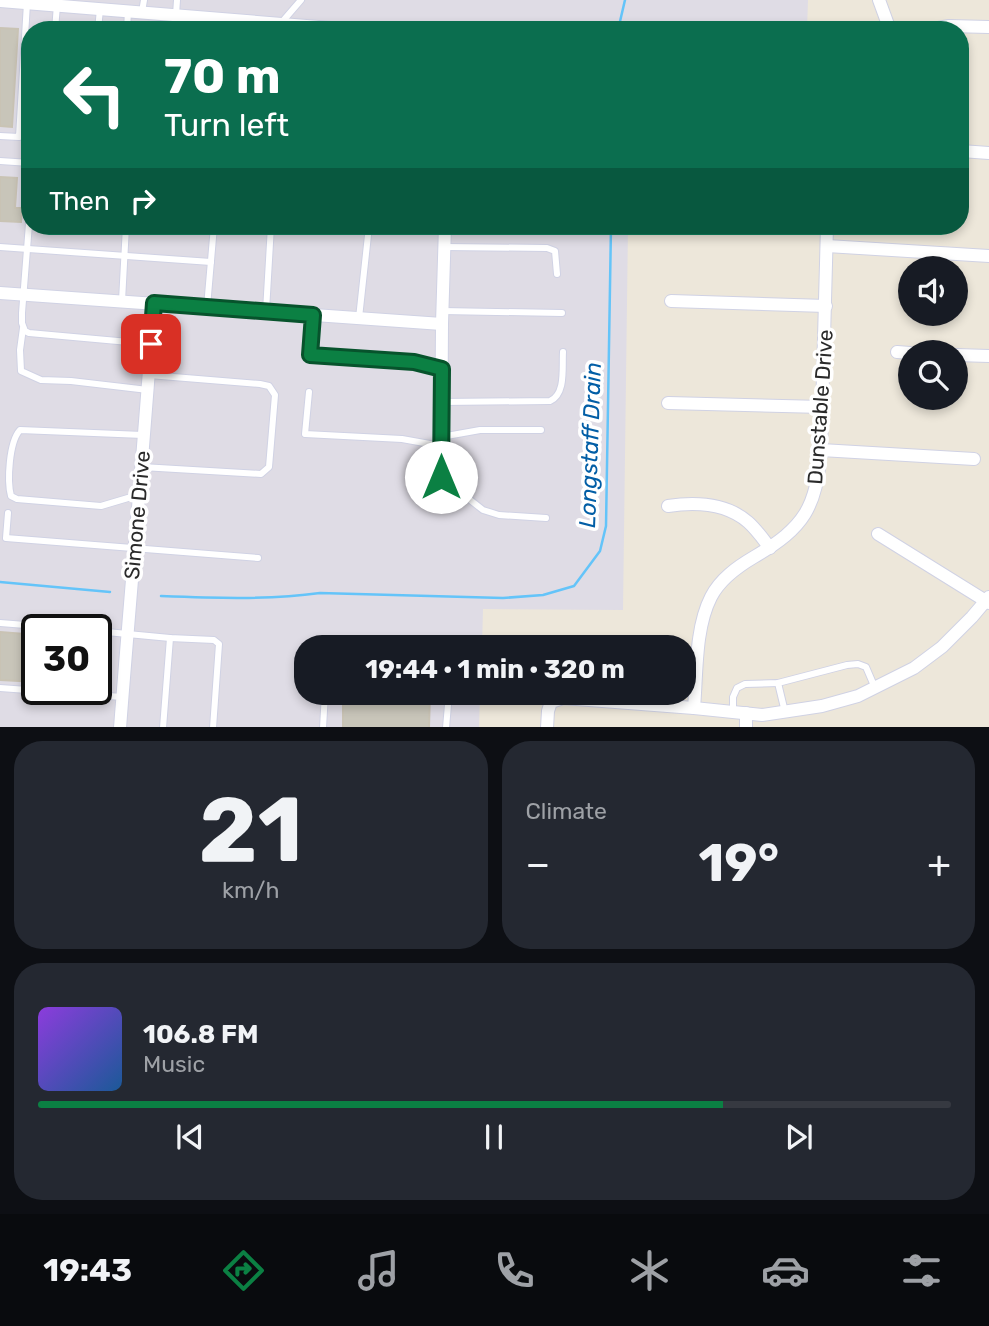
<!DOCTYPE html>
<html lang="en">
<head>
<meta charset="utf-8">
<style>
	:root { --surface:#171b24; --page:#242831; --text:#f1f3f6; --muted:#9ea1a6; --line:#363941; --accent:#0b8043 }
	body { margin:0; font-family:Rubik,sans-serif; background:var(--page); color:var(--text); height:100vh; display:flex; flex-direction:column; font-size:26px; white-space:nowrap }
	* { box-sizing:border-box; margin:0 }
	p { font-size:23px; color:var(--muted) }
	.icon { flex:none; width:38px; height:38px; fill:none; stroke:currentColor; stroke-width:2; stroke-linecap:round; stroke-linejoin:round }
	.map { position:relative; height:727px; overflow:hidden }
	.panel { display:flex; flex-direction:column; gap:14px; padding:14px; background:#0d0f14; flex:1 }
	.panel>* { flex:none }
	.top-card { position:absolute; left:21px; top:21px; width:948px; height:214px; border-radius:28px; box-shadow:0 4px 10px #0003; background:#0b6e4f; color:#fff; overflow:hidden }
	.tools { position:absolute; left:898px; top:256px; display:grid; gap:14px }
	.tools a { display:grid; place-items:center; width:70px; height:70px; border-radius:50%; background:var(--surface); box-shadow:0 4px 10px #0003; font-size:35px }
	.speed { position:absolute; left:21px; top:614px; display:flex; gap:14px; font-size:35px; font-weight:700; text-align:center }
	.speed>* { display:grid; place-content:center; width:91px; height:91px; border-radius:50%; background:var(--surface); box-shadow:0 4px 10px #0003; line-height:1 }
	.speed .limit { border:4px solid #111; border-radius:10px; background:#fff; color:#111 }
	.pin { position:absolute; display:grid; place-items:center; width:60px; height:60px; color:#fff; margin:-30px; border-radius:14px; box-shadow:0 4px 10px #0006 }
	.me { position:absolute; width:77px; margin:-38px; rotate:0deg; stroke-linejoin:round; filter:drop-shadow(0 0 5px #0008) }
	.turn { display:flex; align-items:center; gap:24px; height:147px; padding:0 28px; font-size:32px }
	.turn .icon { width:91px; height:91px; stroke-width:2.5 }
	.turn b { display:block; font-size:49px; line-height:60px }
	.then { display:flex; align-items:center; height:66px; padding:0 28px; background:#0003; gap:14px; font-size:26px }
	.big { font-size:52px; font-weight:700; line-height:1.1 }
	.panel .widget { flex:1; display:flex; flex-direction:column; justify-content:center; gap:10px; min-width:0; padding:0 24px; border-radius:28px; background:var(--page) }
	.panel .dial { align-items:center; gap:0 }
	.dial b { font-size:91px; line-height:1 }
	.song { display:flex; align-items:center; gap:21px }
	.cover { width:84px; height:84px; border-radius:10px; background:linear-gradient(135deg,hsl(270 70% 55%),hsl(210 70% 35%)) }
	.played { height:7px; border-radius:4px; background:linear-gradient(90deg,var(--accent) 75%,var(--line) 75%) }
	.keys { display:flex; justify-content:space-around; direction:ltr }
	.heat { display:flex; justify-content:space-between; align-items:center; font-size:38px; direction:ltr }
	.panel .tiles { flex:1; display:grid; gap:14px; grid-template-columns:1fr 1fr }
	.widget:last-child { grid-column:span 2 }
	.trip { position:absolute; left:294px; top:635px; width:402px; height:70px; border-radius:28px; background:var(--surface); box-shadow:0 4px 10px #0003; font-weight:700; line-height:70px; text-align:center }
	.menu { display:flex; height:112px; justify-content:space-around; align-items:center; background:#090b0e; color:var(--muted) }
	.menu .icon { width:49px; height:49px }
	.menu .active { color:var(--accent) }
	.menu b { font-size:32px; color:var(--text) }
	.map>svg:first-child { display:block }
	.industrial { fill:#dfdce5; fill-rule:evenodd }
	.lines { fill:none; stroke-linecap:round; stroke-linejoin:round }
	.stream { stroke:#64c4f9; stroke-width:2.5 }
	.building { fill:#c8c5b9; stroke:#c9c3b4; stroke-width:2 }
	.service-casing { stroke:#d0d2e4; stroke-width:8 }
	.minor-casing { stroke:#d0d2e4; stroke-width:14 }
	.service { stroke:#fff; stroke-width:6 }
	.minor { stroke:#fff; stroke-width:12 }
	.route-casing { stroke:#07532c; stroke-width:18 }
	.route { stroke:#0b8043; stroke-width:12 }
	.labels { text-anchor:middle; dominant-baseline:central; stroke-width:7; stroke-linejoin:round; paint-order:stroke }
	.street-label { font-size:21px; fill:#2a2a2a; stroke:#fff }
	.water-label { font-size:23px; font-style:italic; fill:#025ea6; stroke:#fff }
</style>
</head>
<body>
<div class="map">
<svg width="989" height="728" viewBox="0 0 989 728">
	<rect width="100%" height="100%" fill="#ede7da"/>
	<!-- industrial -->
	<path class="industrial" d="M0,0H808L807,30H30V226H628L623,610L483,609L482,647L306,648V693H480L479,727H0ZM37,630H96V690H37Z"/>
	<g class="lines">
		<!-- stream -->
		<g class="stream">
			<polyline points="618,30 625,0"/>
			<polyline points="0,582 110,592"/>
			<path d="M161,596C214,598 268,600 320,593L503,598L543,595L574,586L600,551L606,526L611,226"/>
		</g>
	</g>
	<!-- building -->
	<g class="building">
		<polygon points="0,28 18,29 12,127 0,126"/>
		<polygon points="0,177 17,178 15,208 22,208 21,222 0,221"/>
		<polygon points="0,632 37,635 37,682 0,680"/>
		<polygon points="343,693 430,693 429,728 343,728"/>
	</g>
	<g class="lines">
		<defs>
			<g id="service">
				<polyline points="142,12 144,0"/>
				<polyline points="282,22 301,0"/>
				<polyline points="55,30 57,5"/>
				<polyline points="98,30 100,9"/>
				<polyline points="127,30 128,11"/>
				<polyline points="175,30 177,0"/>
				<polyline points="0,136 19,137 27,3"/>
				<polyline points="0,161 30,163"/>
				<polyline points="30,211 22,313 22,323 25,331 29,333 151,344"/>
				<polyline points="0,247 211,262"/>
				<polyline points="444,247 547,248 555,251 557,274"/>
				<polyline points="122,301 126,226"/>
				<polyline points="207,307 214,226"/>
				<polyline points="266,311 271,226"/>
				<polyline points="442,311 562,313"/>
				<polyline points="313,315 310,355 414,362 442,369"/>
				<polyline points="359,318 369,226"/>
				<polyline points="23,328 20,350 21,371 41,380 71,381 148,390"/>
				<polyline points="309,392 305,434 402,439 441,446"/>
				<path d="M442,402L550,401C566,394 562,368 563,352"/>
				<polyline points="441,437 480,430 541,430"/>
				<polyline points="142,467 261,474 269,467 275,395 269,386 260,384 149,375"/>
				<polyline points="441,477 483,510 499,515 546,518"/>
				<path d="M138,495L101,506L17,499L11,496C7,481 9,442 20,430L143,435"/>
				<polyline points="8,513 6,538 258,558"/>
				<polyline points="0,623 89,630"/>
				<polyline points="96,631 170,638 214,640 219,644 213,728"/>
				<polyline points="333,648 342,640 425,640 439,648"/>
				<polyline points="778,683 785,712"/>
				<polyline points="0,688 122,697"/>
				<polyline points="733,712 733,697 737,688 745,684 778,683 847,665 858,664 866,667 875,688"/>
				<polyline points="163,728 170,638"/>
				<polyline points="323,728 325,693"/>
				<polyline points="446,728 449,693"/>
			</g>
			<g id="minor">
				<polyline points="879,0 890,30"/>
				<polyline points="0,1 356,30"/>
				<polyline points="928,30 949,26 989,27"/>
				<polyline points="961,151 989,153"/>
				<polyline points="827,246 989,256"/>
				<polyline points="0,293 442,324"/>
				<polyline points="671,301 826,306"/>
				<polyline points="897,352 910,353"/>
				<polyline points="956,355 989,356"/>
				<polyline points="668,403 823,407"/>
				<polyline points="821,450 974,459"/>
				<polyline points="441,477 442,324 445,226"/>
				<path d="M668,506C695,502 726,503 748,522C757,530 763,539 770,548"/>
				<polyline points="878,534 989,603"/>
				<path d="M694,708C697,673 695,628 711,597C720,579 737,567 754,557C805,527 816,508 821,450L827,226"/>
				<polyline points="746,713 746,728"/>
				<path d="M120,728C131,586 144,445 154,303"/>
				<polyline points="547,728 548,711 551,702 563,698 694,708 762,715 822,706 858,696 914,668 942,647 972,617 989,597"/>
			</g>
		</defs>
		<!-- service casing -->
		<use href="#service" class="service-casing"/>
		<!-- minor casing -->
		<use href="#minor" class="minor-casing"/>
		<!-- service -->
		<use href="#service" class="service"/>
		<!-- minor -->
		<use href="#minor" class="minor"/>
	</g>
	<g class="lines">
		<defs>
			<polyline id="route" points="151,344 154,303 313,315 310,355 414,362 442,369 441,477"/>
		</defs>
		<!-- route casing -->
		<use href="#route" class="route-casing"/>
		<!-- route -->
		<use href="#route" class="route"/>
	</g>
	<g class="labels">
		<!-- street labels -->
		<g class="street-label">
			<text transform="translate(820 407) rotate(-86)">Dunstable Drive</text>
			<text transform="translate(137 515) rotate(-85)">Simone Drive</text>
		</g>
		<!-- water labels -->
		<g class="water-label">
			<text transform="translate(590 445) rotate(-88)">Longstaff Drain</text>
		</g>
	</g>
</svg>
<div class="tools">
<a><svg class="icon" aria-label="sound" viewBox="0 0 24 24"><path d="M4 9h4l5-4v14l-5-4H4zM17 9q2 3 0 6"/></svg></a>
<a><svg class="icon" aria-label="search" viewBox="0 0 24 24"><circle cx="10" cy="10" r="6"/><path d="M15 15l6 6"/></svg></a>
</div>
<div class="speed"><div class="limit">30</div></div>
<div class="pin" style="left:151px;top:344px;background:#d93025"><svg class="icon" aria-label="arrive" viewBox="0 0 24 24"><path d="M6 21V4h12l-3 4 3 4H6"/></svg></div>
<svg class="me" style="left:441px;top:477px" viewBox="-20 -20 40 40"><circle r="19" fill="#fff"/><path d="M0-13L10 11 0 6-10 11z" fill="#0b8043"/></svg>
<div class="trip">19:44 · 1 min · 320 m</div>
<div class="top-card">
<div class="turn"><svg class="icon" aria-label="left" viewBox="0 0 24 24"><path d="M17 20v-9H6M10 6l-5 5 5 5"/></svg><div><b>70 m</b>Turn left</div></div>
<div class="then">Then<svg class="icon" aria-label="right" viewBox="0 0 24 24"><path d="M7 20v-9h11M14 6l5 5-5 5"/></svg></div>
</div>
</div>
<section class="panel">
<div class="tiles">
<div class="widget dial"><b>21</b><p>km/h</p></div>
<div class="widget"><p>Climate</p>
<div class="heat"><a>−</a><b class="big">19°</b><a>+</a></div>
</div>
<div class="widget">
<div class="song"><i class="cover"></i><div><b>106.8 FM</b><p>Music</p></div></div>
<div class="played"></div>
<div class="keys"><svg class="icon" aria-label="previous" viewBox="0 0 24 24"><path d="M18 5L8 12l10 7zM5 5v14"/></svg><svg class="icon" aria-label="pause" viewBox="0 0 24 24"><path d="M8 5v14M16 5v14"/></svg><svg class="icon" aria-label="next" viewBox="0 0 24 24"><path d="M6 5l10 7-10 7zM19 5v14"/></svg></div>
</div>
</div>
</section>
<nav class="menu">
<b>19:43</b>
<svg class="icon active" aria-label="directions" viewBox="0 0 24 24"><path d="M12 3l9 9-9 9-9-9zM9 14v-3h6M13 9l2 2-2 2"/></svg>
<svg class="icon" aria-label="music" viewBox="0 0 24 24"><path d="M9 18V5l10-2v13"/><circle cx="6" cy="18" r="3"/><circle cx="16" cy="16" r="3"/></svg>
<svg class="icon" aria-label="phone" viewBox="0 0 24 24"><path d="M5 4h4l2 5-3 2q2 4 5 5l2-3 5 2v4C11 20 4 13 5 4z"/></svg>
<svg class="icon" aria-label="climate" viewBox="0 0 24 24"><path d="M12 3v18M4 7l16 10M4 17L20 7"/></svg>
<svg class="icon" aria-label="car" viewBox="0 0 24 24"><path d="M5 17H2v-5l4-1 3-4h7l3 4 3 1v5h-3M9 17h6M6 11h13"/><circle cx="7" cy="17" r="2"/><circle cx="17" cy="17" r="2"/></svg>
<svg class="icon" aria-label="filters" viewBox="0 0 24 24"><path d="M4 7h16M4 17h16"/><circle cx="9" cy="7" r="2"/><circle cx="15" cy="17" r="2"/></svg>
</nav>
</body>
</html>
